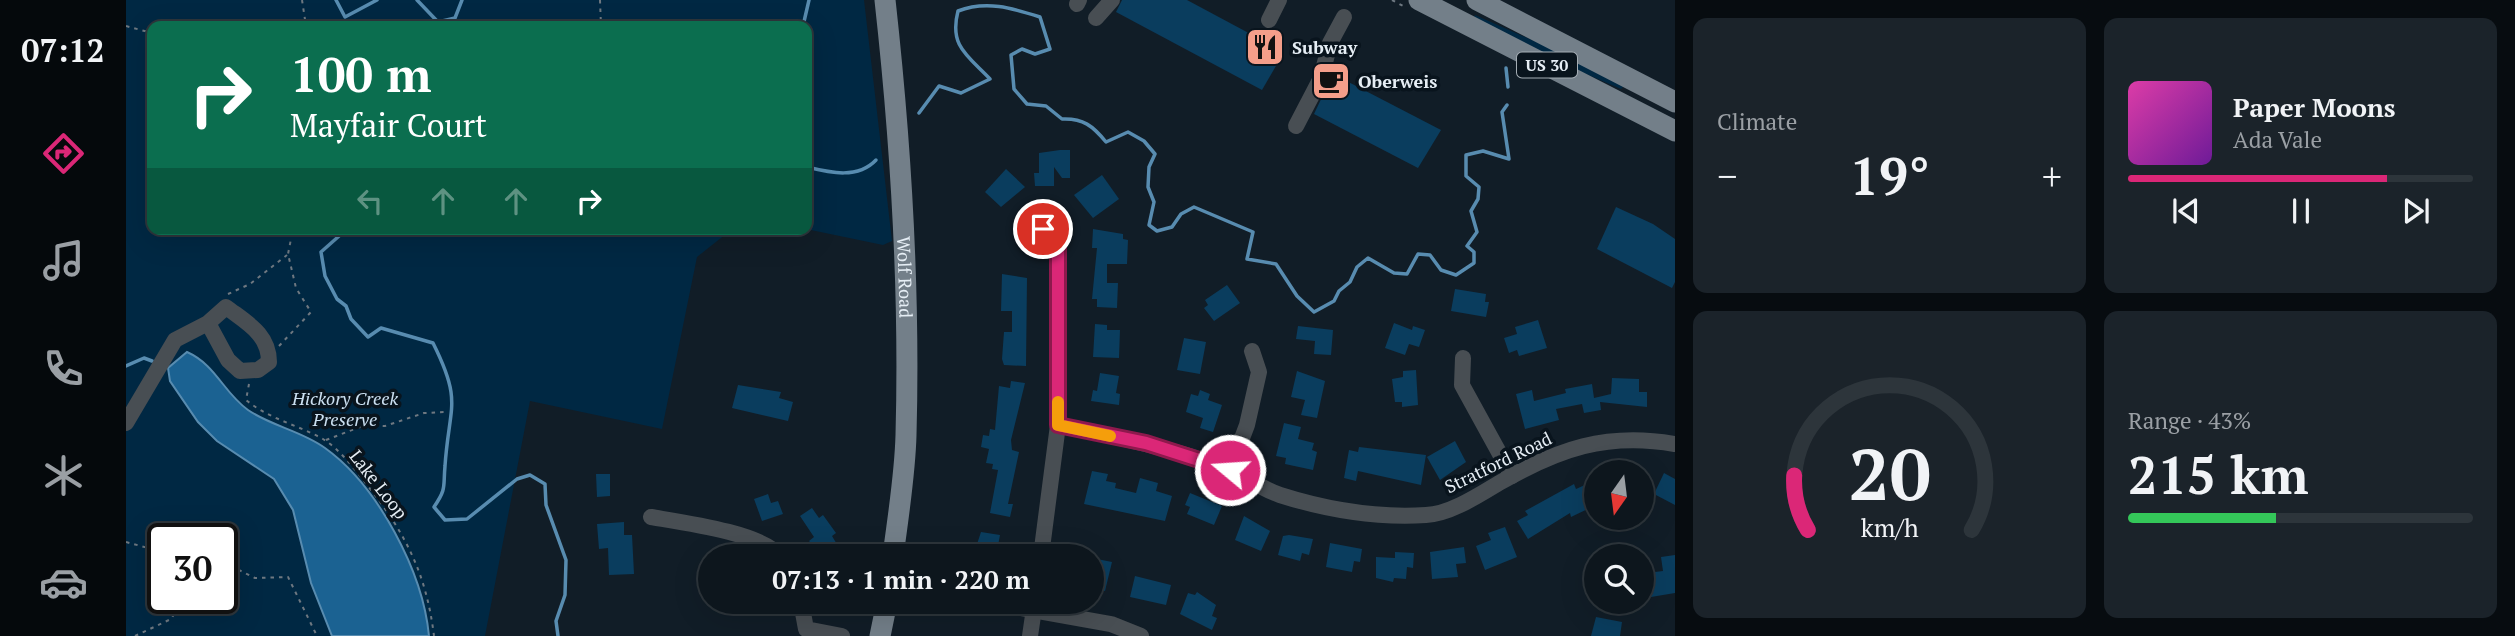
<!DOCTYPE html>
<html lang="en">
<head>
<meta charset="utf-8">
<style>
	:root { --surface:#0d161d; --page:#1b232a; --text:#f1f3f6; --muted:#9a9fa4; --line:#2d353b; --accent:#db2777 }
	body { margin:0; font-family:"PT Serif",serif; background:var(--page); color:var(--text); height:100vh; display:flex; flex-direction:column; font-size:26px; white-space:nowrap }
	* { box-sizing:border-box; margin:0 }
	p { font-size:23px; color:var(--muted) }
	.icon { flex:none; width:38px; height:38px; fill:none; stroke:currentColor; stroke-width:2; stroke-linecap:round; stroke-linejoin:round }
	.map { position:relative; flex:1; overflow:hidden }
	.drawer { display:flex; flex-direction:column; gap:18px; padding:18px; background:#070c10; width:840px }
	.drawer>* { flex:none }
	.banner { position:absolute; left:21px; top:21px; width:665px; height:214px; border-radius:14px; box-shadow:0 7px 28px #0002,0 0 0 2px var(--line); background:#0b6e4f; color:#fff; overflow:hidden }
	.needle { width:46px; rotate:194deg }
	.buttons { position:absolute; left:1458px; top:460px; display:grid; gap:14px }
	.buttons a { display:grid; place-items:center; width:70px; height:70px; border-radius:50%; background:var(--surface); box-shadow:0 7px 28px #0002,0 0 0 2px var(--line); font-size:35px }
	.speed { position:absolute; left:21px; top:523px; display:flex; gap:14px; font-size:35px; font-weight:700; text-align:center }
	.speed>* { display:grid; place-content:center; width:91px; height:91px; border-radius:50%; background:var(--surface); box-shadow:0 7px 28px #0002,0 0 0 2px var(--line); line-height:1 }
	.speed .limit { border:4px solid #111; border-radius:10px; background:#fff; color:#111 }
	.pin { position:absolute; display:grid; place-items:center; width:60px; height:60px; color:#fff; margin:-30px; border:4px solid #fff; border-radius:50%; box-shadow:0 2px 7px #0007 }
	.me { position:absolute; width:77px; margin:-38px; rotate:288deg; stroke-linejoin:round; filter:drop-shadow(0 0 5px #0008) }
	.turn { display:flex; align-items:center; gap:24px; height:147px; padding:0 28px; font-size:32px }
	.turn .icon { width:91px; height:91px; stroke-width:2.5 }
	.turn b { display:block; font-size:49px; line-height:60px }
	.lanes { display:flex; align-items:center; height:66px; padding:0 28px; background:#0003; justify-content:center; gap:35px; direction:ltr }
	.lanes .off { opacity:.35 }
	.big { font-size:52px; font-weight:800; line-height:1.1 }
	.drawer .widget { flex:1; display:flex; flex-direction:column; justify-content:center; gap:10px; min-width:0; padding:0 24px; border-radius:14px; background:var(--page) }
	.drawer .dial { align-items:center; gap:0 }
	.dial svg { height:182px; overflow:visible; fill:none; stroke:var(--line); stroke-width:7; stroke-linecap:round; text-anchor:middle }
	.dial text { fill:var(--text); stroke:none }
	.song { display:flex; align-items:center; gap:21px }
	.cover { width:84px; height:84px; border-radius:10px; background:linear-gradient(135deg,hsl(320 70% 55%),hsl(280 70% 35%)) }
	.played { height:7px; border-radius:4px; background:linear-gradient(90deg,var(--accent) 75%,var(--line) 75%) }
	.keys { display:flex; justify-content:space-around; direction:ltr }
	.heat { display:flex; justify-content:space-between; align-items:center; font-size:38px; direction:ltr }
	.charge { height:10px; border-radius:5px; background:linear-gradient(90deg,#34c759 43%,var(--line) 0) }
	.drawer .tiles { flex:1; display:grid; gap:18px; grid-template-columns:repeat(2,1fr) }
	.trip { position:absolute; left:572px; top:544px; width:406px; height:70px; border-radius:35px; background:var(--surface); box-shadow:0 7px 28px #0002,0 0 0 2px var(--line); font-weight:800; line-height:70px; text-align:center }
	main { display:flex; flex:1; min-height:0 }
	.tabs { display:flex; flex-direction:column; width:126px; justify-content:space-around; align-items:center; background:#05090c; color:var(--muted) }
	.tabs .icon { width:49px; height:49px }
	.tabs .active { color:var(--accent) }
	.tabs b { font-size:32px; color:var(--text) }
	.map>svg:first-child { display:block }
	.green { fill:#002843; fill-rule:evenodd }
	.water { fill:#1b6292; stroke:#588cb0; stroke-width:2 }
	.lines { fill:none; stroke-linecap:round; stroke-linejoin:round }
	.stream { stroke:#588cb0; stroke-width:3.5 }
	.building { fill:#0a3d5e }
	.path { stroke:#6e7881; stroke-width:2; stroke-dasharray:3.5 5; stroke-linecap:butt }
	.minor { stroke:#484e53; stroke-width:16 }
	.major { stroke:#737f89; stroke-width:21 }
	.route-casing { stroke:#8e194d; stroke-width:18 }
	.route { stroke:#db2777; stroke-width:12 }
	.slow { stroke:#f59e0b; stroke-width:12 }
	.labels { text-anchor:middle; dominant-baseline:central; stroke-width:7; stroke-linejoin:round; paint-order:stroke }
	.shield { fill:#09141d; stroke:#a4adb4; stroke-width:2 }
	.shield-label { font-size:16px; font-weight:bold; fill:#e6eef5 }
	.poi-label { font-size:18px; font-weight:bold; fill:#e6eef5; stroke:#09141d; text-anchor:start }
	.street-label { font-size:18px; fill:#e6eef5; stroke:#09141d }
	.park-label { font-size:18px; font-style:italic; fill:#cce0f1; stroke:#09141d }
</style>
</head>
<body>
<main>
<nav class="tabs">
<b>07:12</b>
<svg class="icon active" aria-label="directions" viewBox="0 0 24 24"><path d="M12 3l9 9-9 9-9-9zM9 14v-3h6M13 9l2 2-2 2"/></svg>
<svg class="icon" aria-label="music" viewBox="0 0 24 24"><path d="M9 18V5l10-2v13"/><circle cx="6" cy="18" r="3"/><circle cx="16" cy="16" r="3"/></svg>
<svg class="icon" aria-label="phone" viewBox="0 0 24 24"><path d="M5 4h4l2 5-3 2q2 4 5 5l2-3 5 2v4C11 20 4 13 5 4z"/></svg>
<svg class="icon" aria-label="climate" viewBox="0 0 24 24"><path d="M12 3v18M4 7l16 10M4 17L20 7"/></svg>
<svg class="icon" aria-label="car" viewBox="0 0 24 24"><path d="M5 17H2v-5l4-1 3-4h7l3 4 3 1v5h-3M9 17h6M6 11h13"/><circle cx="7" cy="17" r="2"/><circle cx="17" cy="17" r="2"/></svg>
</nav>
<div class="map">
<svg width="1549" height="636" viewBox="0 0 1549 636">
	<rect width="100%" height="100%" fill="#111d27"/>
	<!-- green -->
	<g class="green">
		<path d="M0,0H738L766,241L757,245L680,229L681,26H26V229H614L600,234L571,257L536,429L404,401L359,636H0ZM37,539H96V598H37Z"/>
		<polygon points="1349,15 1433,52 1498,86 1495,89 1430,61 1347,19"/>
	</g>
	<!-- water -->
	<path class="water" d="M61,352C90,365 97,392 122,410C145,426 176,431 199,448C252,486 297,572 303,636H206L185,583L167,510L148,479L91,441L72,422L44,381L42,368Z"/>
	<g class="lines">
		<!-- stream -->
		<g class="stream">
			<polyline points="210,0 219,17 251,0"/>
			<polyline points="291,0 312,22 329,18 336,0"/>
			<polyline points="677,26 683,0"/>
			<polyline points="1380,68 1382,87"/>
			<path d="M793,113L813,86L835,93L864,79C841,55 823,46 832,11C860,0 886,8 914,17L924,49L909,54L896,49L885,55L888,89L901,104L920,106L936,119C957,118 967,126 980,142L1002,132L1018,141L1029,154L1023,167L1022,187L1028,202L1023,225L1031,231L1046,227L1055,214L1068,207L1127,232L1121,259L1150,264L1171,296L1188,312L1208,301L1213,291L1224,282L1231,267L1242,258L1268,273L1281,274L1292,254L1304,255L1315,270L1330,275L1348,263V252L1341,246L1351,232L1345,211L1352,199L1353,187L1340,176V155L1357,151L1383,159L1376,112L1381,105"/>
			<path d="M681,167C705,173 732,179 750,160"/>
			<path d="M221,229L195,252L199,276L211,299L220,306L225,319L242,337L255,328L307,343C337,403 323,405 319,466C317,487 321,488 308,507L319,520L341,519L391,479L404,475L419,484L420,505L440,560L439,595L430,621L432,636"/>
			<polyline points="0,366 18,358 26,361"/>
		</g>
	</g>
	<!-- building -->
	<g class="building">
		<polygon points="996,0 1061,0 1158,52 1136,90 990,12"/>
		<polygon points="1207,74 1315,130 1292,168 1188,114"/>
		<polygon points="934,150 944,150 944,178 936,178 928,167 928,186 909,186 908,173 913,173 913,153"/>
		<polygon points="880,169 899,187 875,207 859,192"/>
		<polygon points="976,175 993,199 967,218 948,195"/>
		<polygon points="1490,207 1527,224 1549,239 1549,282 1546,288 1471,249"/>
		<polygon points="967,229 997,234 997,239 1002,240 1001,264 981,264 981,283 992,283 991,308 971,307 971,299 966,299 971,248 966,248"/>
		<polygon points="876,274 901,278 900,366 878,365 876,359 878,332 886,332 886,311 875,311"/>
		<polygon points="1101,285 1114,303 1088,321 1078,308 1082,305 1079,300"/>
		<polygon points="1329,289 1360,294 1359,302 1363,302 1360,317 1325,311"/>
		<polygon points="1412,320 1421,348 1393,356 1391,350 1383,353 1378,338 1391,334 1389,327"/>
		<polygon points="1268,323 1286,330 1287,326 1299,330 1293,347 1283,344 1279,355 1259,348"/>
		<polygon points="969,324 981,325 981,330 994,330 993,358 967,357"/>
		<polygon points="1172,326 1207,330 1205,355 1188,354 1189,341 1170,339"/>
		<polygon points="1058,338 1080,342 1074,374 1051,370"/>
		<polygon points="1290,370 1292,405 1276,407 1276,402 1269,402 1266,379 1277,377 1277,371"/>
		<polygon points="1171,371 1199,381 1191,418 1175,415 1179,400 1165,397"/>
		<polygon points="974,373 993,376 990,393 994,394 993,405 965,401 967,390 971,391"/>
		<polygon points="1486,378 1513,379 1513,392 1521,392 1521,407 1474,402 1475,410 1458,413 1456,404 1430,409 1433,420 1399,429 1390,394 1406,390 1408,401 1440,393 1439,389 1466,384 1468,398 1485,394"/>
		<polygon points="885,381 899,383 885,440 886,450 893,452 882,504 887,504 884,517 864,513 872,470 866,469 867,464 860,463 863,449 855,447 857,435 863,436 864,429 869,430 873,386 884,388"/>
		<polygon points="612,385 655,392 653,398 667,402 662,421 606,408"/>
		<polygon points="1074,390 1084,394 1082,400 1096,405 1087,432 1074,428 1077,418 1060,412 1065,394 1072,396"/>
		<polygon points="1158,423 1175,427 1172,439 1188,443 1186,450 1191,452 1187,470 1159,464 1160,458 1150,456"/>
		<polygon points="1329,441 1340,462 1314,480 1301,457"/>
		<polygon points="1233,447 1300,455 1295,485 1232,471 1230,481 1218,478 1223,450 1232,452"/>
		<polygon points="966,471 982,474 980,481 990,483 989,488 1010,493 1014,478 1032,483 1030,491 1046,496 1039,521 958,504"/>
		<polygon points="1538,473 1549,479 1549,505 1528,494"/>
		<polygon points="470,474 484,474 484,496 471,497"/>
		<polygon points="1470,480 1470,505 1445,517 1444,513 1402,539 1391,521 1402,515 1399,511 1448,484 1450,489"/>
		<polygon points="1064,493 1096,506 1088,525 1061,514 1064,507 1059,505"/>
		<polygon points="642,494 645,503 652,501 657,514 636,521 628,499"/>
		<polygon points="686,508 693,518 697,515 710,533 706,536 712,546 696,556 683,541 688,537 674,516"/>
		<polygon points="1118,516 1144,531 1135,551 1109,540"/>
		<polygon points="498,522 498,535 506,535 508,574 483,575 482,548 473,549 471,524"/>
		<polygon points="1379,527 1391,557 1359,570 1350,546 1365,540 1362,533"/>
		<polygon points="855,532 874,535 871,551 874,552 874,556 847,556"/>
		<polygon points="1163,535 1187,539 1183,555 1176,553 1174,561 1152,555 1157,536"/>
		<polygon points="1204,543 1236,549 1234,562 1228,561 1226,572 1200,567"/>
		<polygon points="1338,547 1340,563 1330,564 1332,577 1306,579 1304,552"/>
		<polygon points="1269,552 1288,553 1287,568 1281,567 1280,579 1268,578 1267,582 1250,578 1250,557 1269,558"/>
		<polygon points="1549,555 1549,593 1519,598 1516,584 1522,583 1521,573 1537,571 1535,557"/>
		<polygon points="966,558 986,562 979,591 966,588"/>
		<polygon points="1009,576 1045,585 1040,605 1004,597"/>
		<polygon points="1071,592 1090,605 1086,616 1091,618 1086,630 1054,614 1062,593 1069,595"/>
		<polygon points="1470,617 1496,622 1494,636 1465,636"/>
	</g>
	<g class="lines">
		<!-- path -->
		<g class="path">
			<polyline points="176,0 180,26"/>
			<polyline points="474,0 475,26"/>
			<polyline points="1266,0 1277,6"/>
			<polyline points="0,26 26,33"/>
			<polyline points="102,294 124,284 161,255"/>
			<polyline points="153,346 185,312 170,288 162,254 167,229"/>
			<path d="M123,384L120,400C143,419 172,425 197,439C213,449 227,467 238,481C278,531 300,571 308,636"/>
			<polyline points="200,440 239,425 259,426 298,413 320,412"/>
			<polyline points="0,542 22,548 37,562"/>
			<polyline points="96,566 109,568 129,578 162,577 191,636"/>
			<polyline points="9,636 45,619 58,598"/>
		</g>
		<!-- minor -->
		<g class="minor">
			<polyline points="951,4 953,0"/>
			<polyline points="970,18 986,0"/>
			<polyline points="1143,20 1153,0"/>
			<polyline points="1170,126 1195,78 1204,43 1218,17"/>
			<polyline points="1337,358 1336,385 1386,476"/>
			<path d="M0,423L49,340L82,323L100,307C121,323 143,334 143,362L132,370L114,371L102,360L82,323"/>
			<path d="M932,425C990,437 1046,448 1102,469C1120,476 1135,489 1154,495C1201,510 1251,518 1300,515C1324,514 1353,495 1373,483C1432,449 1480,432 1549,444"/>
			<polyline points="1104,470 1121,425 1133,372 1126,351"/>
			<path d="M525,517C554,522 637,533 653,556"/>
			<polyline points="915,556 932,425 932,247 917,229"/>
			<polyline points="675,602 680,629 716,636"/>
			<polyline points="862,602 985,624 1015,636"/>
			<polyline points="904,636 909,602"/>
		</g>
		<!-- major -->
		<g class="major">
			<path id="s1" d="M759,0C775,144 784,290 780,435C779,475 772,517 767,556"/>
			<polyline points="1293,0 1549,131"/>
			<polyline points="1351,0 1549,102"/>
			<polyline points="754,636 761,602"/>
		</g>
	</g>
	<g class="lines">
		<defs>
			<polyline id="route" points="917,229 932,247 932,425 1020,443 1104,470"/>
		</defs>
		<!-- route casing -->
		<use href="#route" class="route-casing"/>
		<!-- route -->
		<use href="#route" class="route"/>
		<!-- slow -->
		<polyline class="slow" points="932,402 932,425 984,436"/>
	</g>
	<!-- icons -->
	<defs>
		<symbol id="restaurant-square" viewBox="-11 -11 22 22"><rect x="-9" y="-9" width="18" height="18" rx="4" fill="#f49e8a" stroke="#09141d"/><path d="M-5-6h1v4h1v-4h1v4h1v-4h1v5L-1.5 .5V6h-2V.5L-5-1ZM5-6V6H3V1.5H1.5Q1.5-4 5-6Z" fill="#111"/></symbol>
		<symbol id="cafe-square" viewBox="-11 -11 22 22"><rect x="-9" y="-9" width="18" height="18" rx="4" fill="#f49e8a" stroke="#09141d"/><path d="M-5.5-4.5H6V0H3Q3 3.5 0 3.5H-2.5Q-5.5 3.5-5.5 0ZM3-3.2v2h1.7v-2ZM-6 4.5H4V6H-6Z" fill="#111"/></symbol>
	</defs>
	<g fill-rule="evenodd">
		<use href="#restaurant-square" x="1117" y="25" width="44" height="44"/>
		<use href="#cafe-square" x="1183" y="59" width="44" height="44"/>
	</g>
	<g class="labels">
		<!-- shield labels -->
		<rect class="shield" x="1391" y="52.5" width="60" height="25" rx="5"/>
		<g class="shield-label">
			<text x="1421" y="65">US 30</text>
		</g>
		<!-- poi labels -->
		<g class="poi-label">
			<text x="1166" y="47">Subway</text>
			<text x="1232" y="81">Oberweis</text>
		</g>
		<!-- street labels -->
		<g class="street-label">
			<text stroke="none"><textPath href="#s1" startOffset="278">Wolf Road</textPath></text>
			<text transform="translate(1372 462) rotate(-26)">Stratford Road</text>
			<text transform="translate(253 484) rotate(52)">Lake Loop</text>
		</g>
		<!-- park labels -->
		<g class="park-label">
			<text x="219" y="398">Hickory Creek<tspan x="219" dy="21">Preserve</tspan></text>
		</g>
	</g>
</svg>
<div class="buttons">
<a><svg class="needle" viewBox="-14 -14 28 28"><path d="M0-13l5 13h-10z" fill="#e53935"/><path d="M0 13l5-13h-10z" fill="#9a9fa4"/></svg></a>
<a><svg class="icon" aria-label="search" viewBox="0 0 24 24"><circle cx="10" cy="10" r="6"/><path d="M15 15l6 6"/></svg></a>
</div>
<div class="speed"><div class="limit">30</div></div>
<div class="pin" style="left:917px;top:229px;background:#d93025"><svg class="icon" aria-label="arrive" viewBox="0 0 24 24"><path d="M6 21V4h12l-3 4 3 4H6"/></svg></div>
<svg class="me" style="left:1104px;top:470px" viewBox="-20 -20 40 40"><circle r="17" fill="#db2777" stroke="#fff" stroke-width="3"/><path d="M0-11L8 9 0 5-8 9z" fill="#fff"/></svg>
<div class="trip">07:13 · 1 min · 220 m</div>
<div class="banner">
<div class="turn"><svg class="icon" aria-label="right" viewBox="0 0 24 24"><path d="M7 20v-9h11M14 6l5 5-5 5"/></svg><div><b>100 m</b>Mayfair Court</div></div>
<div class="lanes"><svg class="icon off" aria-label="left" viewBox="0 0 24 24"><path d="M17 20v-9H6M10 6l-5 5 5 5"/></svg><svg class="icon off" aria-label="ahead" viewBox="0 0 24 24"><path d="M12 20V5M6 11l6-6 6 6"/></svg><svg class="icon off" aria-label="ahead" viewBox="0 0 24 24"><path d="M12 20V5M6 11l6-6 6 6"/></svg><svg class="icon" aria-label="right" viewBox="0 0 24 24"><path d="M7 20v-9h11M14 6l5 5-5 5"/></svg></div>
</div>
</div>
<section class="drawer">
<div class="tiles">
<div class="widget"><p>Climate</p>
<div class="heat"><a>−</a><b class="big">19°</b><a>+</a></div>
</div>
<div class="widget">
<div class="song"><i class="cover"></i><div><b>Paper Moons</b><p>Ada Vale</p></div></div>
<div class="played"></div>
<div class="keys"><svg class="icon" aria-label="previous" viewBox="0 0 24 24"><path d="M18 5L8 12l10 7zM5 5v14"/></svg><svg class="icon" aria-label="pause" viewBox="0 0 24 24"><path d="M8 5v14M16 5v14"/></svg><svg class="icon" aria-label="next" viewBox="0 0 24 24"><path d="M6 5l10 7-10 7zM19 5v14"/></svg></div>
</div>
<div class="widget dial"><svg viewBox="0 0 100 80">
<path d="M14 69A42 42 0 1 1 86 69"/>
<path d="M14 69A42 42 0 0 1 8 45" stroke="#db2777"/>
<text x="50" y="56" font-size="32" font-weight="700">20</text>
<text x="50" y="72" font-size="11">km/h</text>
</svg></div>
<div class="widget"><p>Range · 43%</p><b class="big">215 km</b><div class="charge"></div></div>
</div>
</section>
</main>
</body>
</html>
